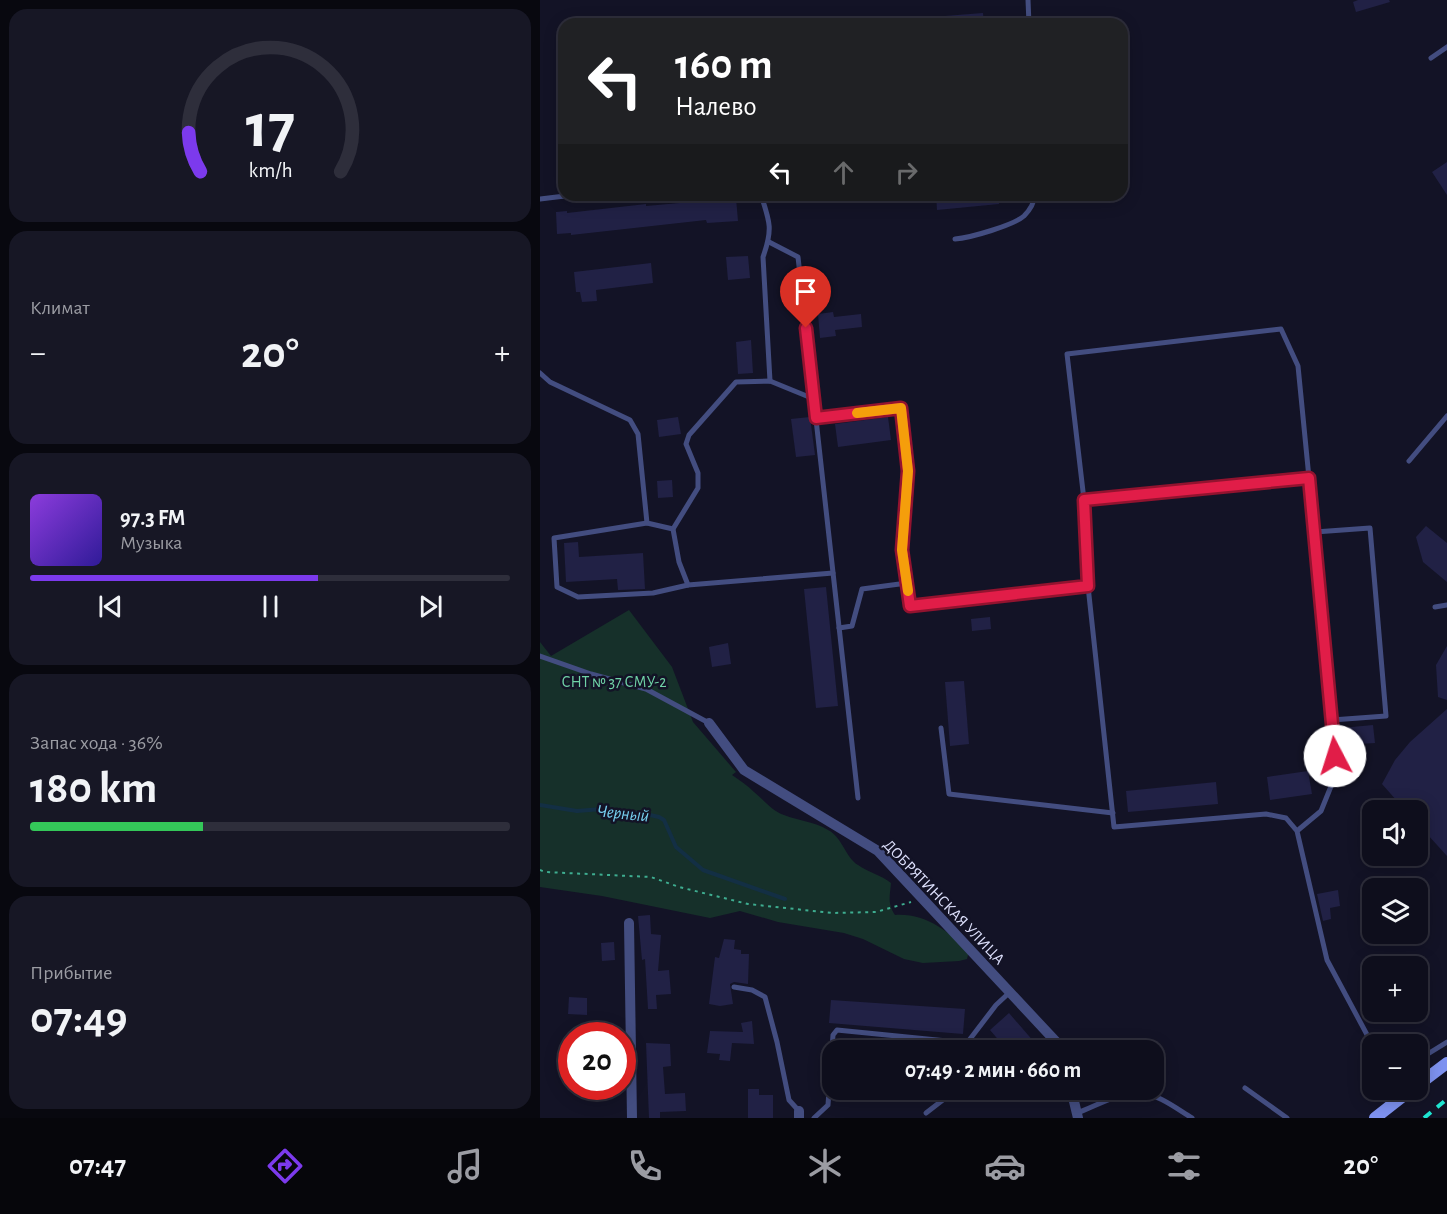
<!DOCTYPE html>
<html lang="ru">
<head>
<meta charset="utf-8">
<style>
	:root { --surface:#0e0e1c; --page:#171725; --text:#f1f3f6; --muted:#9b9ca3; --line:#2e2e3b; --accent:#7c3aed }
	body { margin:0; font-family:"Alegreya Sans",sans-serif; background:var(--page); color:var(--text); height:100vh; display:flex; flex-direction:column; font-size:22px; white-space:nowrap }
	* { box-sizing:border-box; margin:0 }
	p { font-size:20px; color:var(--muted) }
	.icon { flex:none; width:33px; height:33px; fill:none; stroke:currentColor; stroke-width:2; stroke-linecap:round; stroke-linejoin:round }
	.map { position:relative; flex:1; overflow:hidden }
	.sheet { display:flex; flex-direction:column; gap:9px; padding:9px; background:#08080f; width:540px }
	.sheet>* { flex:none }
	.banner { position:absolute; left:18px; top:18px; width:570px; height:183px; border-radius:18px; box-shadow:0 3px 15px #0003,0 0 0 2px var(--line); background:#202124; color:#fff; overflow:hidden }
	.fabs { position:absolute; left:822px; top:800px; display:grid; gap:12px }
	.fabs a { display:grid; place-items:center; width:66px; height:66px; border-radius:12px; background:var(--surface); box-shadow:0 3px 15px #0003,0 0 0 2px var(--line); font-size:30px }
	.speed { position:absolute; left:18px; top:1022px; display:flex; gap:12px; font-size:30px; font-weight:700; text-align:center }
	.speed>* { display:grid; place-content:center; width:78px; height:78px; border-radius:50%; background:var(--surface); box-shadow:0 3px 15px #0003,0 0 0 2px var(--line); line-height:1 }
	.speed .limit { border:9px solid #d22; background:#fff; color:#111 }
	.pin { position:absolute; display:grid; place-items:center; width:51px; height:51px; color:#fff; margin:-62px -26px; border-radius:50% 50% 50% 0; rotate:-45deg; box-shadow:0 0 6px #0007 }
	.pin .icon { rotate:45deg }
	.me { position:absolute; width:66px; margin:-33px; rotate:355deg; stroke-linejoin:round; filter:drop-shadow(0 0 4px #0008) }
	.turn { display:flex; align-items:center; gap:21px; height:126px; padding:0 18px; font-size:27px }
	.turn .icon { width:78px; height:78px; stroke-width:2.5 }
	.turn b { display:block; font-size:42px; line-height:51px }
	.lanes { display:flex; align-items:center; height:57px; padding:0 18px; background:#0003; justify-content:center; gap:30px; direction:ltr }
	.lanes .off { opacity:.35 }
	.big { font-size:45px; font-weight:700; line-height:1.1 }
	.sheet .tile { flex:1; display:flex; flex-direction:column; justify-content:center; gap:9px; min-width:0; padding:0 21px; border-radius:18px; background:var(--page) }
	.sheet .dial { align-items:center; gap:0 }
	.dial svg { height:156px; overflow:visible; fill:none; stroke:var(--line); stroke-width:7; stroke-linecap:round; text-anchor:middle }
	.dial text { fill:var(--text); stroke:none }
	.song { display:flex; align-items:center; gap:18px }
	.cover { width:72px; height:72px; border-radius:9px; background:linear-gradient(135deg,hsl(270 70% 55%),hsl(250 70% 35%)) }
	.played { height:6px; border-radius:3px; background:linear-gradient(90deg,var(--accent) 60%,var(--line) 60%) }
	.keys { display:flex; justify-content:space-around; direction:ltr }
	.heat { display:flex; justify-content:space-between; align-items:center; font-size:33px; direction:ltr }
	.charge { height:9px; border-radius:4px; background:linear-gradient(90deg,#34c759 36%,var(--line) 0) }
	.trip { position:absolute; left:282px; top:1040px; width:342px; height:60px; border-radius:18px; background:var(--surface); box-shadow:0 3px 15px #0003,0 0 0 2px var(--line); font-weight:700; line-height:60px; text-align:center }
	.dock { display:flex; height:96px; justify-content:space-around; align-items:center; background:#06060b; color:var(--muted) }
	.dock .icon { width:42px; height:42px }
	.dock .active { color:var(--accent) }
	.dock b { font-size:27px; color:var(--text) }
	main { display:flex; flex:1; min-height:0 }
	.map>svg:first-child { display:block }
	.green { fill:#16302a }
	.lines { fill:none; stroke-linecap:round; stroke-linejoin:round }
	.stream { stroke:#132f44; stroke-width:4 }
	.building { fill:#212145 }
	.path { stroke:#3ead90; stroke-width:2; stroke-dasharray:3 4.5; stroke-linecap:butt }
	.lane { stroke:#434d80; stroke-width:5 }
	.street { stroke:#434d80; stroke-width:10 }
	.secondary { stroke:#7e92f0; stroke-width:12 }
	.rail { stroke:#1ee5d1; stroke-width:4; stroke-dasharray:9 8; stroke-linecap:butt }
	.route-casing { stroke:#92132f; stroke-width:15 }
	.route { stroke:#e11d48; stroke-width:10 }
	.slow { stroke:#f59e0b; stroke-width:10 }
	.labels { text-anchor:middle; dominant-baseline:central; stroke-width:5; stroke-linejoin:round; paint-order:stroke }
	.park-label { font-size:16px; fill:#70d3a7; stroke:#131326 }
	.street-label { font-size:16px; fill:#dcdffb; stroke:#131326 }
	.water-label { font-size:18px; font-style:italic; fill:#76cfef; stroke:#131326 }
</style>
</head>
<body>
<main>
<section class="sheet">
<div class="tile dial"><svg viewBox="0 0 100 80">
<path d="M14 69A42 42 0 1 1 86 69"/>
<path d="M14 69A42 42 0 0 1 8 49" stroke="#7c3aed"/>
<text x="50" y="56" font-size="32" font-weight="700">17</text>
<text x="50" y="72" font-size="11">km/h</text>
</svg></div>
<div class="tile"><p>Климат</p>
<div class="heat"><a>−</a><b class="big">20°</b><a>+</a></div>
</div>
<div class="tile">
<div class="song"><i class="cover"></i><div><b>97.3 FM</b><p>Музыка</p></div></div>
<div class="played"></div>
<div class="keys"><svg class="icon" aria-label="previous" viewBox="0 0 24 24"><path d="M18 5L8 12l10 7zM5 5v14"/></svg><svg class="icon" aria-label="pause" viewBox="0 0 24 24"><path d="M8 5v14M16 5v14"/></svg><svg class="icon" aria-label="next" viewBox="0 0 24 24"><path d="M6 5l10 7-10 7zM19 5v14"/></svg></div>
</div>
<div class="tile"><p>Запас хода · 36%</p><b class="big">180 km</b><div class="charge"></div></div>
<div class="tile"><p>Прибытие</p><b class="big">07:49</b></div>
</section>
<div class="map">
<svg width="907" height="1118" viewBox="0 0 907 1118">
	<rect width="100%" height="100%" fill="#131326"/>
	<!-- green -->
	<path class="green" d="M89,610L132,667L153,722L196,772L192,775C199,780 207,785 214,792C224,800 231,810 244,815C258,821 274,821 288,830C303,838 305,857 318,865C328,872 341,875 351,883C350,896 347,903 355,915C386,913 407,931 429,951L427,959L419,961L383,963L364,959L323,939L304,933L238,922L200,911L170,918L62,896L0,887V642L11,656Z"/>
	<g class="lines">
		<!-- stream -->
		<polyline class="stream" points="0,805 37,811 62,809 74,813 101,813 119,817 124,820 136,847 163,870 245,899"/>
	</g>
	<!-- building -->
	<g class="building">
		<polygon points="818,0 849,0 850,2 816,12 813,2"/>
		<polygon points="443,13 444,24 392,24 392,17"/>
		<polygon points="907,162 907,195 892,172"/>
		<polygon points="396,195 458,195 459,204 397,210"/>
		<polygon points="196,198 198,221 167,223 166,220 31,235 31,233 17,234 16,212 27,211 27,213 106,204 106,206"/>
		<polygon points="208,256 210,278 188,280 186,257"/>
		<polygon points="111,263 113,283 56,290 57,301 42,302 40,292 36,292 34,272"/>
		<polygon points="293,312 294,317 321,314 322,327 295,330 296,336 280,338 278,314"/>
		<polygon points="211,340 213,373 198,374 196,342"/>
		<polygon points="138,417 141,434 119,437 117,420"/>
		<polygon points="270,417 275,455 256,457 251,419"/>
		<polygon points="348,417 351,440 298,447 295,424"/>
		<polygon points="132,480 133,497 118,498 117,481"/>
		<polygon points="886,526 907,543 907,582 883,562 876,537"/>
		<polygon points="38,542 39,557 103,553 105,589 78,590 77,579 26,582 24,543"/>
		<polygon points="286,587 298,706 276,708 264,589"/>
		<polygon points="450,617 451,629 432,631 431,619"/>
		<polygon points="188,643 191,664 172,667 169,647"/>
		<polygon points="907,646 907,700 898,697 896,665"/>
		<polygon points="424,681 429,744 410,746 405,682"/>
		<polygon points="907,709 907,856 878,824 878,810 865,810 842,784 855,760 870,742"/>
		<polygon points="833,725 835,743 803,745 801,728"/>
		<polygon points="768,771 772,794 730,800 727,777"/>
		<polygon points="676,782 678,804 588,812 586,791"/>
		<polygon points="798,890 800,906 790,908 791,919 783,921 777,894"/>
		<polygon points="110,915 111,934 121,935 118,971 129,970 131,994 116,995 117,1009 108,1009 105,959 102,960 98,916"/>
		<polygon points="184,939 195,940 194,949 201,950 201,954 209,954 208,984 194,982 190,984 193,1004 180,1006 169,1004 175,957 179,958"/>
		<polygon points="74,942 75,960 62,961 61,943"/>
		<polygon points="29,997 47,998 47,1015 28,1014"/>
		<polygon points="291,1000 425,1009 423,1034 289,1023"/>
		<polygon points="469,1013 501,1050 467,1050 450,1030"/>
		<polygon points="212,1021 214,1044 192,1043 190,1061 179,1060 180,1054 167,1053 170,1031 203,1032 201,1023"/>
		<polygon points="106,1043 130,1044 131,1066 123,1067 125,1094 145,1093 146,1111 120,1112 120,1118 109,1118"/>
		<polygon points="208,1089 219,1089 219,1095 233,1095 233,1118 208,1118"/>
	</g>
	<g class="lines">
		<!-- path -->
		<polyline class="path" points="0,870 5,872 111,877 139,887 208,904 292,913 336,912 371,902"/>
		<!-- lane -->
		<g class="lane">
			<polyline points="488,0 489,24"/>
			<polyline points="891,58 907,47"/>
			<path d="M221,195C230,222 233,229 223,257L230,381"/>
			<polyline points="0,199 33,195"/>
			<path d="M415,239C430,238 474,225 484,216C490,210 494,203 495,195"/>
			<polyline points="229,242 258,257 318,798"/>
			<polyline points="0,373 10,382 90,420 98,434 107,523 133,529"/>
			<polyline points="276,418 361,408 368,471 362,550 370,606 548,586"/>
			<polyline points="869,461 907,416"/>
			<polyline points="544,500 527,354 741,329 758,366 769,478"/>
			<polyline points="107,523 14,538 17,587 38,597 113,593 148,585 293,573"/>
			<polyline points="775,532 830,528 846,716 792,720"/>
			<polyline points="148,585 139,562 133,529 158,488 158,473 146,444 149,435 196,382 230,381 274,399"/>
			<polyline points="895,607 907,605"/>
			<polyline points="299,628 312,626 322,589 367,583"/>
			<polyline points="0,656 51,674 106,689 169,723"/>
			<polyline points="401,728 409,794 573,813"/>
			<polyline points="757,831 781,811 796,774 769,478 544,500 548,586 574,827 726,814 746,818 757,831 787,960 832,1044"/>
			<polyline points="194,987 212,990 225,997 237,1042 249,1100 259,1111"/>
			<polyline points="878,1060 907,1042"/>
			<polyline points="705,1088 747,1118"/>
			<polyline points="386,1113 417,1089"/>
			<path d="M537,1113C556,1106 579,1092 600,1093C618,1094 637,1109 652,1118"/>
			<polyline points="274,1118 288,1105 293,1035 297,1030 427,1043 456,1005 470,992"/>
		</g>
		<!-- street -->
		<g class="street">
			<polyline points="169,723 204,770 338,851 520,1046 521,1050"/>
			<polyline points="89,923 92,1118"/>
			<polyline points="531,1089 538,1118"/>
			<polyline points="259,1111 259,1118"/>
		</g>
		<!-- secondary -->
		<g class="secondary">
			<polyline points="878,1085 907,1063"/>
			<polyline points="835,1118 872,1089"/>
		</g>
		<!-- rail -->
		<polyline class="rail" points="884,1118 907,1099"/>
	</g>
	<g class="lines">
		<defs>
			<polyline id="route" points="266,328 276,418 361,408 368,471 362,550 370,606 548,586 544,500 769,478 795,756"/>
		</defs>
		<!-- route casing -->
		<use href="#route" class="route-casing"/>
		<!-- route -->
		<use href="#route" class="route"/>
		<!-- slow -->
		<polyline class="slow" points="317,413 361,408 368,471 362,550 368,591"/>
	</g>
	<g class="labels">
		<!-- park labels -->
		<g class="park-label">
			<text x="74" y="682">СНТ № 37 СМУ-2</text>
		</g>
		<!-- street labels -->
		<g class="street-label">
			<text transform="translate(404 902) rotate(46)">ДОБРЯТИНСКАЯ УЛИЦА</text>
		</g>
		<!-- water labels -->
		<g class="water-label">
			<text transform="translate(83 814) rotate(6)">Черный</text>
		</g>
	</g>
</svg>
<div class="fabs">
<a><svg class="icon" aria-label="sound" viewBox="0 0 24 24"><path d="M4 9h4l5-4v14l-5-4H4zM17 9q2 3 0 6"/></svg></a>
<a><svg class="icon" aria-label="layers" viewBox="0 0 24 24"><path d="M12 4l9 5-9 5-9-5zM3 14l9 5 9-5"/></svg></a>
<a>+</a>
<a>−</a>
</div>
<div class="speed"><div class="limit">20</div></div>
<div class="pin" style="left:266px;top:328px;background:#d93025"><svg class="icon" aria-label="arrive" viewBox="0 0 24 24"><path d="M6 21V4h12l-3 4 3 4H6"/></svg></div>
<svg class="me" style="left:795px;top:756px" viewBox="-20 -20 40 40"><circle r="19" fill="#fff"/><path d="M0-13L10 11 0 6-10 11z" fill="#e11d48"/></svg>
<div class="trip">07:49 · 2 мин · 660 m</div>
<div class="banner">
<div class="turn"><svg class="icon" aria-label="left" viewBox="0 0 24 24"><path d="M17 20v-9H6M10 6l-5 5 5 5"/></svg><div><b>160 m</b>Налево</div></div>
<div class="lanes"><svg class="icon" aria-label="left" viewBox="0 0 24 24"><path d="M17 20v-9H6M10 6l-5 5 5 5"/></svg><svg class="icon off" aria-label="ahead" viewBox="0 0 24 24"><path d="M12 20V5M6 11l6-6 6 6"/></svg><svg class="icon off" aria-label="right" viewBox="0 0 24 24"><path d="M7 20v-9h11M14 6l5 5-5 5"/></svg></div>
</div>
</div>
</main>
<nav class="dock">
<b>07:47</b>
<svg class="icon active" aria-label="directions" viewBox="0 0 24 24"><path d="M12 3l9 9-9 9-9-9zM9 14v-3h6M13 9l2 2-2 2"/></svg>
<svg class="icon" aria-label="music" viewBox="0 0 24 24"><path d="M9 18V5l10-2v13"/><circle cx="6" cy="18" r="3"/><circle cx="16" cy="16" r="3"/></svg>
<svg class="icon" aria-label="phone" viewBox="0 0 24 24"><path d="M5 4h4l2 5-3 2q2 4 5 5l2-3 5 2v4C11 20 4 13 5 4z"/></svg>
<svg class="icon" aria-label="climate" viewBox="0 0 24 24"><path d="M12 3v18M4 7l16 10M4 17L20 7"/></svg>
<svg class="icon" aria-label="car" viewBox="0 0 24 24"><path d="M5 17H2v-5l4-1 3-4h7l3 4 3 1v5h-3M9 17h6M6 11h13"/><circle cx="7" cy="17" r="2"/><circle cx="17" cy="17" r="2"/></svg>
<svg class="icon" aria-label="filters" viewBox="0 0 24 24"><path d="M4 7h16M4 17h16"/><circle cx="9" cy="7" r="2"/><circle cx="15" cy="17" r="2"/></svg>
<b>20°</b>
</nav>
</body>
</html>
